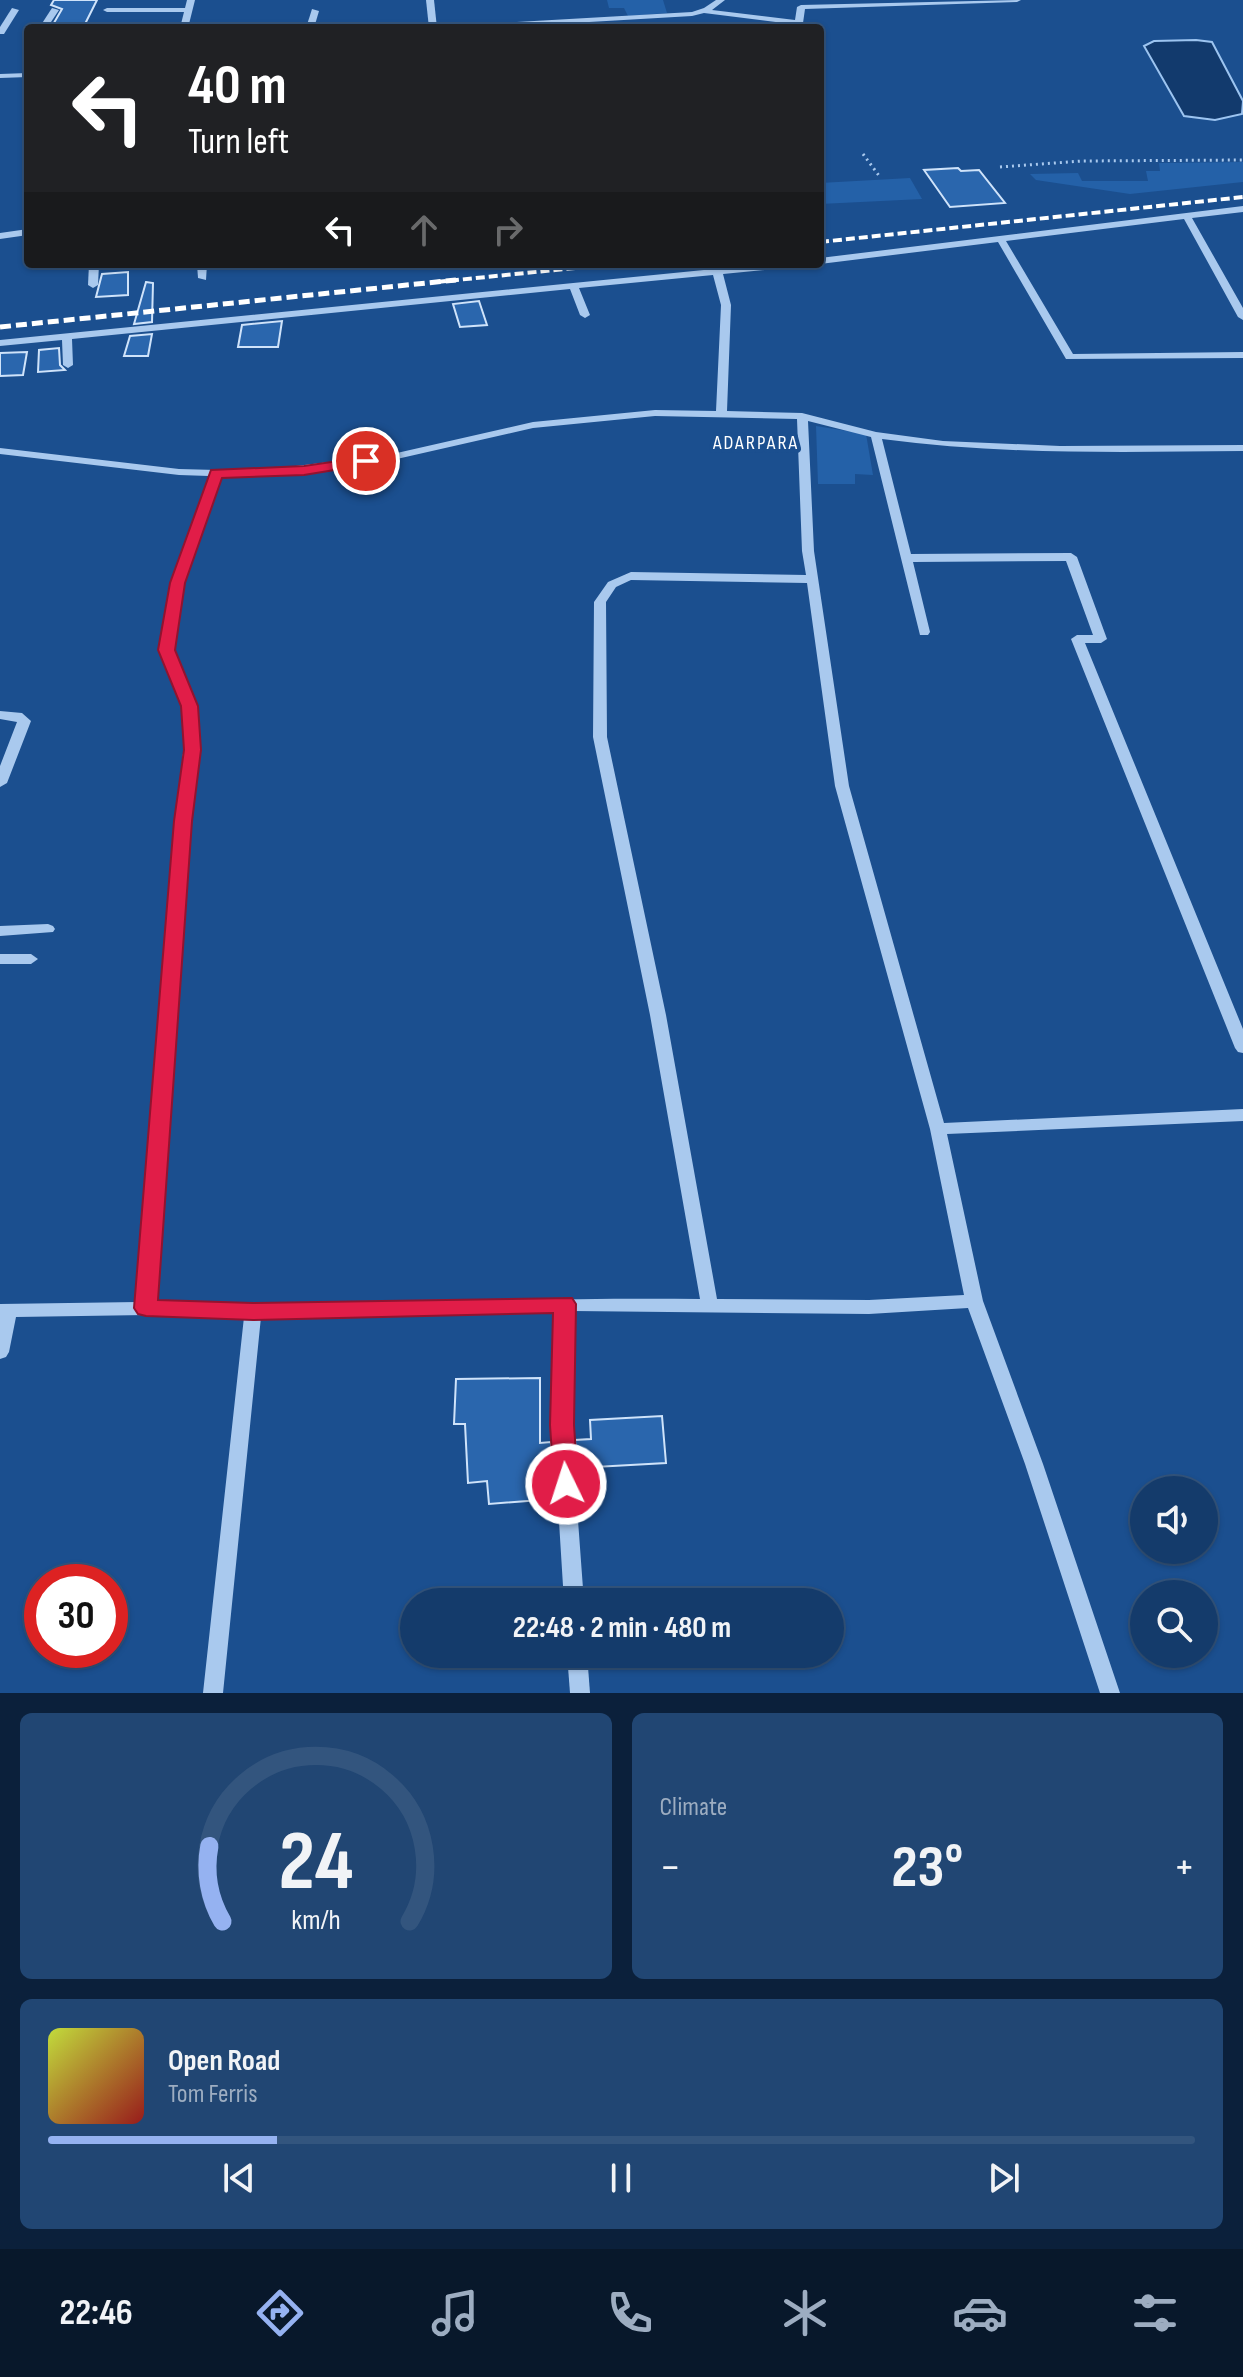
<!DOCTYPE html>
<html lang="en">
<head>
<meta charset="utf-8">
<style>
	:root { --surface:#143b6b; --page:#214673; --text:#f1f3f6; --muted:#9dadc1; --line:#33557e; --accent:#95b2f1 }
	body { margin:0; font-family:"Sofia Sans Condensed",sans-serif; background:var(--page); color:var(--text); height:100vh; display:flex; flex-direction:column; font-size:30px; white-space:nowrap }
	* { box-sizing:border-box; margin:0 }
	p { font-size:26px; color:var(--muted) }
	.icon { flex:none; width:44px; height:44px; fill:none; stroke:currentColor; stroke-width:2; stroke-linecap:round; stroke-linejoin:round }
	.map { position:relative; height:1693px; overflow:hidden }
	.sheet { display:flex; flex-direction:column; gap:20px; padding:20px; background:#0b203b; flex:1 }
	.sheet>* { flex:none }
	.top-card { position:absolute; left:24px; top:24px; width:800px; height:244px; border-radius:8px; box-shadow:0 2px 6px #0004,0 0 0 2px var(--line); background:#202124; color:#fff; overflow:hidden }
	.controls { position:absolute; left:1130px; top:1476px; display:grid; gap:16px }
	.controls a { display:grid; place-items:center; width:88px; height:88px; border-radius:50%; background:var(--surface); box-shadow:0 2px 6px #0004,0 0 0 2px var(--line); font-size:40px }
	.speed { position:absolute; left:24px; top:1564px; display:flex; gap:16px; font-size:40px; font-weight:700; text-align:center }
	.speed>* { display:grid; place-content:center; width:104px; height:104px; border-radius:50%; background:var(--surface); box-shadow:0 2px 6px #0004,0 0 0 2px var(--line); line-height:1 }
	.speed .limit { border:12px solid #d22; background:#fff; color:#111 }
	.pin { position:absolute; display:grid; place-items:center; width:68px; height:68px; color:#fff; margin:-34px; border:4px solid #fff; border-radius:50%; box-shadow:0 2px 8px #0007 }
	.me { position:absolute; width:88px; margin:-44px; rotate:356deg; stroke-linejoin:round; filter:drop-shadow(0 0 6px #0008) }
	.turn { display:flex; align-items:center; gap:28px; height:168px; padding:0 32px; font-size:36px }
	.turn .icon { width:104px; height:104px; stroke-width:2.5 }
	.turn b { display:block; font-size:56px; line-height:68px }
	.lanes { display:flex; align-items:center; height:76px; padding:0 32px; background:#0003; justify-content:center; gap:40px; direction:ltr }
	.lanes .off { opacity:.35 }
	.big { font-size:60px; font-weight:700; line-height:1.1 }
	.sheet .tile { flex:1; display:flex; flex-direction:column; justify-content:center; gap:12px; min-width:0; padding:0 28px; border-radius:12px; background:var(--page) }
	.sheet .dial { align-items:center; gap:0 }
	.dial svg { height:208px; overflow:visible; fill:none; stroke:var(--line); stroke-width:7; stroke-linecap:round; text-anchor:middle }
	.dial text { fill:var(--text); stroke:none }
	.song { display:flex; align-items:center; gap:24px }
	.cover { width:96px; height:96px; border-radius:12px; background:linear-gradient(135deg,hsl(70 70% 55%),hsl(0 70% 35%)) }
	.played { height:8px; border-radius:4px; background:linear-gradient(90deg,var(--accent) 20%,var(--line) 20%) }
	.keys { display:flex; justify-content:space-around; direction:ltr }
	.heat { display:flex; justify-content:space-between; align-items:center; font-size:44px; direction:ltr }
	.sheet .tiles { flex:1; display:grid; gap:20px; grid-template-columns:1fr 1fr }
	.tile:last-child { grid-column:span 2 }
	.trip { position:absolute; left:400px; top:1588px; width:444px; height:80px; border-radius:40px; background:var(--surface); box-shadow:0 2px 6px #0004,0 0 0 2px var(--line); font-weight:700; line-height:80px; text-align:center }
	.tabs { display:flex; height:128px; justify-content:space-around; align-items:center; background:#08182b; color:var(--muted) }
	.tabs .icon { width:56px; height:56px }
	.tabs .selected { color:var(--accent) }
	.tabs b { font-size:36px; color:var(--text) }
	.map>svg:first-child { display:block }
	.green { fill:#2461a8 }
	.water { fill:#123a6d; stroke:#9cc4f0; stroke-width:2 }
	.building { fill:#2a66ad; stroke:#cfe3fa; stroke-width:2 }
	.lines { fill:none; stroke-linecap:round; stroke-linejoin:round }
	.path { stroke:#a9c9ee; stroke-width:3; stroke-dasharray:2 4; stroke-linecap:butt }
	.minor { fill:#a9c9ee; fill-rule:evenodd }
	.rail-far1 { stroke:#fff; stroke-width:4; stroke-dasharray:9 4; stroke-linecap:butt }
	.rail { stroke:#fff; stroke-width:5; stroke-dasharray:11 5; stroke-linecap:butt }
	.route { fill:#e11d48; stroke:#92132f; stroke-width:2 }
	.labels { text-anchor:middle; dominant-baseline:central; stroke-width:8; stroke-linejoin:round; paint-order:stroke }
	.far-neighbourhood-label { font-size:20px; letter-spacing:2px; fill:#fff; stroke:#1b4f8f }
</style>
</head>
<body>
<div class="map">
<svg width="1243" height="1693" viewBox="0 0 1243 1693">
	<rect width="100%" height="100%" fill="#1b4f8f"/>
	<!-- green -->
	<g class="green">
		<polygon points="607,0 663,0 667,13 628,16 624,8 609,8"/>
		<polygon points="1243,162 1243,182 1130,194 1036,180 1030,174 1078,173 1082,181 1148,181 1146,171 1160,171 1159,163"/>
		<polygon points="910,178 922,199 820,204 820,183"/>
		<polygon points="816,426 866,434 873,475 855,474 855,484 818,484"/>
	</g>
	<!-- water -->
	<polygon class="water" points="1196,40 1212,42 1243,101 1242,114 1215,120 1184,116 1144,46 1154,41"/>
	<!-- building -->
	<g class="building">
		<polygon points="54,0 97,0 83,28 51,28 62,9 51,5"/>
		<polygon points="958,168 961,171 979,170 1005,203 950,207 924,170"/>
		<polygon points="128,272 128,295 96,297 102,274"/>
		<polygon points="146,282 153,283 152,322 134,324"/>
		<polygon points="479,301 487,325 460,327 453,304"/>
		<polygon points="282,321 278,347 238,347 242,325"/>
		<polygon points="152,334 148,356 124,356 130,336"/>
		<polygon points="59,348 60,365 65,370 38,372 39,350"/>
		<polygon points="27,352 23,375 0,376 0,353"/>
		<polygon points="540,1378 540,1443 551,1442 553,1470 537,1471 540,1500 489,1504 487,1481 468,1483 465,1424 454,1424 456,1379"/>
		<polygon points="662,1416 666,1463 577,1468 575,1440 591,1439 590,1420"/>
	</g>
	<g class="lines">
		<!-- path -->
		<g class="path">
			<polyline points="863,154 880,177"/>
			<polyline points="1000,167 1082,161 1243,160"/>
		</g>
		<!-- minor -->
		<g class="minor">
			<polygon points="187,0 195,0 188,28 180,28 184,12 107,12 103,10 107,8 185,8"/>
			<polygon points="426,0 434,0 437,28 429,28"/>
			<polygon points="716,0 725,0 712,10 795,20 797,7 801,5 1021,0 1017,2 805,9 803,23 799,25 704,13 692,16 488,28 443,28 447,26 692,12 704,8"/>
			<polygon points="12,8 19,10 4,34 0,34 0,27"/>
			<polygon points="52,8 59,10 47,28 39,28"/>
			<polygon points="312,9 319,11 314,28 306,28"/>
			<polygon points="28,73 28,77 0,78 0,74"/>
			<polygon points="1243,206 1243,212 1192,218 1243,308 1243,320 1238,317 1184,219 1006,241 1073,354 1243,352 1243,358 1066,359 998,242 820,264 820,258"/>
			<polygon points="28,229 28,235 0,239 0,233"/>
			<polygon points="89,264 99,264 98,285 93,288 88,285"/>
			<polygon points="197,264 207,264 206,280 198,278"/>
			<path d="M765,264H799L794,267L723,274L731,305L727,411L802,413L876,432L943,441L1060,446L1243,445V451C1122,452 1002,455 882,439L911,554L1071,553L1077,557L1107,639L1101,643H1085L1243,1029V1053L1238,1052L1235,1048L1071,639L1077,635H1093L1066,561L913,562L930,632L928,635H920L871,437L808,421L814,551L849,786L944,1123L1243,1109V1121L947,1134L983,1301L1043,1464L1120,1693H1100L1025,1464L968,1308L869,1314L573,1311L571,1425L584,1602H564L553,1425L555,1311L261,1317L223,1693H203L244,1317L146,1315L16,1317L9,1352L6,1357L0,1359V1304L138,1302L176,821L186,724L184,706L161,650L172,583L209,476L179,475L0,454V448L179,469L254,471L388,455L533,422L655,410L716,411L721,305L713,275L579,288L590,315L585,318L580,315L570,289L72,339L73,365L68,368L63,365L62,340L0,346V340ZM655,416L797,419L802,551L806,575L631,572L608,582L594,602L593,737L650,1015L700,1299C518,1297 337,1307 155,1302L190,821L200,724L196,706L173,650L184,583L220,476L254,477L388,461L533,428ZM631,580L807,583L835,786L930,1129L964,1295L869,1300L717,1299L666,1015L607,737L606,602L616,587Z"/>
			<polygon points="0,711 22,713 31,721 7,783 0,787 0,766 17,722 0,719"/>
			<polygon points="48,924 53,926 55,929 53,932 0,936 0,926"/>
			<polygon points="0,954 31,954 38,959 31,964 0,964"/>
			<polygon points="567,1654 587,1654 590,1693 570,1693"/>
		</g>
		<!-- rail-far1 -->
		<g class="rail-far1">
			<polyline points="820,242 1243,197"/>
			<polyline points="437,282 614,264"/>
		</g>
		<!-- rail -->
		<polyline class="rail" points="0,327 456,280"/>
	</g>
	<!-- route -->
	<polygon class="route" points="366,457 374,461 371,464 304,475 222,478 185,583 175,650 198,706 201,750 192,821 158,1300 253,1303 572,1298 576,1304 574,1425 578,1484 575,1491 566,1494 558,1491 554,1484 550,1425 553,1313 253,1320 146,1316 138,1314 134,1308 174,821 184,750 181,706 158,650 170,583 211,470 304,466"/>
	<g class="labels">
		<!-- far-neighbourhood labels -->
		<g class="far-neighbourhood-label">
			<text x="756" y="443">ADARPARA</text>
		</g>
	</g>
</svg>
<div class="controls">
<a><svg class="icon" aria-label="sound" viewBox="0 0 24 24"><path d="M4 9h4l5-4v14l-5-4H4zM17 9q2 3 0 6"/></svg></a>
<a><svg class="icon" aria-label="search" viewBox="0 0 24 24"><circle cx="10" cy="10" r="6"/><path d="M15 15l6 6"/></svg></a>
</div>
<div class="speed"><div class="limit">30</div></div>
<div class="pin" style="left:366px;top:461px;background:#d93025"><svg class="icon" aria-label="arrive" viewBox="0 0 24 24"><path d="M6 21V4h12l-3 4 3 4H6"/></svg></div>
<svg class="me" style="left:566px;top:1484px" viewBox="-20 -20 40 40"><circle r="17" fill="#e11d48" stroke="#fff" stroke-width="3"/><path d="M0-11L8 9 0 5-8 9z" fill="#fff"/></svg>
<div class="trip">22:48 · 2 min · 480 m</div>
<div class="top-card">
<div class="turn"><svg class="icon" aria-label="left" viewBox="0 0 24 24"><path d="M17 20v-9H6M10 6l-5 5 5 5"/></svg><div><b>40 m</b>Turn left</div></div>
<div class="lanes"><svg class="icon" aria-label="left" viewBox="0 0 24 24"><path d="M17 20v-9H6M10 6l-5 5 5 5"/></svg><svg class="icon off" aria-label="ahead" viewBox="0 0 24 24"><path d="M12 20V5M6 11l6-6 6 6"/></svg><svg class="icon off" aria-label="right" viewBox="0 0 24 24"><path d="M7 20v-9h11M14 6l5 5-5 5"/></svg></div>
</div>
</div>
<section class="sheet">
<div class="tiles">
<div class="tile dial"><svg viewBox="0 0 100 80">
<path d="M14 69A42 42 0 1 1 86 69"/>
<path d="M14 69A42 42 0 0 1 9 40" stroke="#95b2f1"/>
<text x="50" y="56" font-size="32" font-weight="700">24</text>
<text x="50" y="72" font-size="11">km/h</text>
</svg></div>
<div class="tile"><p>Climate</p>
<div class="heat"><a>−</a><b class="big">23°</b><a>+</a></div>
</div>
<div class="tile">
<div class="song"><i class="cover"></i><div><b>Open Road</b><p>Tom Ferris</p></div></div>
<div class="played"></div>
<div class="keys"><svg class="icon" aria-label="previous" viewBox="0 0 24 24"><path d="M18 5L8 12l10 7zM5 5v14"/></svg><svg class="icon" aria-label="pause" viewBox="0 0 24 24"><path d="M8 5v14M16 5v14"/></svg><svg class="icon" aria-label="next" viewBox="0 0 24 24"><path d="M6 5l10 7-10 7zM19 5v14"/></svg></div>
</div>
</div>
</section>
<nav class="tabs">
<b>22:46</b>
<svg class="icon selected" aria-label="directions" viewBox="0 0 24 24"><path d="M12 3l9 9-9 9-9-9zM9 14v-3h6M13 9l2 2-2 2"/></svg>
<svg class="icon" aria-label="music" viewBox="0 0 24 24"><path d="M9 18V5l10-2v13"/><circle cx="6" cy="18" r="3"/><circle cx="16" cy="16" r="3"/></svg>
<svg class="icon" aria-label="phone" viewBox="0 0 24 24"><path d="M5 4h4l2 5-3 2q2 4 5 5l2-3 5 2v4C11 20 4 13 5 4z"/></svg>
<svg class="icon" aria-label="climate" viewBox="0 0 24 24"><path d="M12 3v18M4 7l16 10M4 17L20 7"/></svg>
<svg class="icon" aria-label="car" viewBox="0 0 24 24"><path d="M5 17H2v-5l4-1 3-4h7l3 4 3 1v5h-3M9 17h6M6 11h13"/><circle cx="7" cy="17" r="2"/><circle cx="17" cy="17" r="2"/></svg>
<svg class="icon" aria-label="filters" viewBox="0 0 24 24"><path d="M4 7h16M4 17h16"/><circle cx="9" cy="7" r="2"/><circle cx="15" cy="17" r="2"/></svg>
</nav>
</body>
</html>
